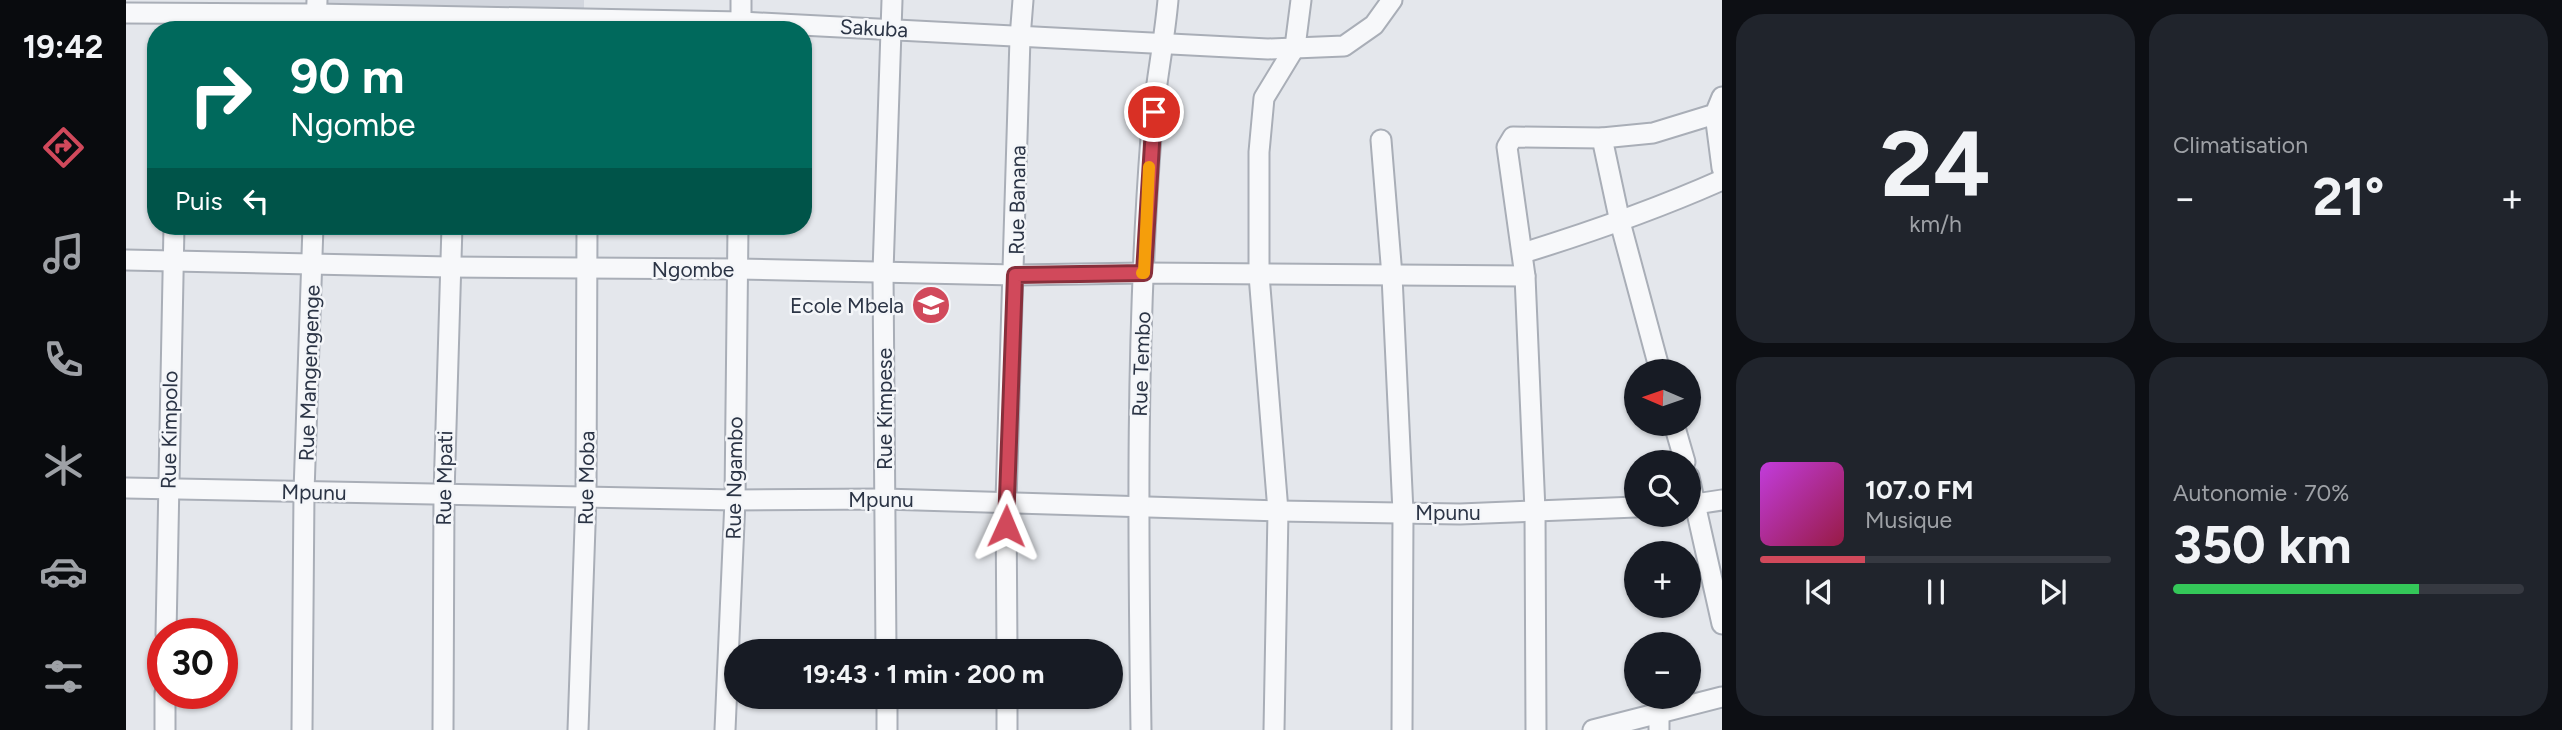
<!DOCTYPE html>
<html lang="fr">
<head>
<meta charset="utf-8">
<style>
	:root { --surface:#171b24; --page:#20242c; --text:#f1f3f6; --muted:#9ea1a6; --line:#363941; --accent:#d1495b }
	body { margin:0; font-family:Figtree,sans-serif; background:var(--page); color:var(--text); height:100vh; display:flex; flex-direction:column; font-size:26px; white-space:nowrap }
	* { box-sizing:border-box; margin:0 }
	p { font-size:23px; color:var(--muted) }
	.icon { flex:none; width:38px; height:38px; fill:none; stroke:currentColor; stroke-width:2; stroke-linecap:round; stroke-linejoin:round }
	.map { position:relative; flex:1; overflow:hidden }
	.side { display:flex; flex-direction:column; gap:14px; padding:14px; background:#0d0f14; width:840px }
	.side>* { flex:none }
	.banner { position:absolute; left:21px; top:21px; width:665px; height:214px; border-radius:28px; box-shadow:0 2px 5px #0004; background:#00695c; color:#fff; overflow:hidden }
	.needle { width:46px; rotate:272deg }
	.controls { position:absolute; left:1498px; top:359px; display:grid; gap:14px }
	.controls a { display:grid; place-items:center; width:77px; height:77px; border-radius:50%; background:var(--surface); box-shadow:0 2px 5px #0004; font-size:35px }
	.speed { position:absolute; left:21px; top:618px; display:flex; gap:14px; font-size:35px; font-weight:700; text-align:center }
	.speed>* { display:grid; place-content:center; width:91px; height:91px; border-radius:50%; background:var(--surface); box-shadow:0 2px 5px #0004; line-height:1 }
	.speed .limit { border:10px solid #d22; background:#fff; color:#111 }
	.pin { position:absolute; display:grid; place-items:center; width:60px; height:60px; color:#fff; margin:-30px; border:4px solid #fff; border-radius:50%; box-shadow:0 2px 7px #0007 }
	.me { position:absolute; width:77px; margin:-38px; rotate:1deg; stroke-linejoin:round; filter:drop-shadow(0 0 5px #0008) }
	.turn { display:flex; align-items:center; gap:24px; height:147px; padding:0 28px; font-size:32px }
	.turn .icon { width:91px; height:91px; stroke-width:2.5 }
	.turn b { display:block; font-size:49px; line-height:60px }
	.then { display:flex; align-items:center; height:66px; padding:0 28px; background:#0003; gap:14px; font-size:26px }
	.big { font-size:52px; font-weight:700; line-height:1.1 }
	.side .widget { flex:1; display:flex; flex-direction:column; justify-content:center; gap:10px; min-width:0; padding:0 24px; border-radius:28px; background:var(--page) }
	.side .dial { align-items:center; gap:0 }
	.dial b { font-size:91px; line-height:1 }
	.song { display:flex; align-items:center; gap:21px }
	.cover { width:84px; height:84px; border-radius:10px; background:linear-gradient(135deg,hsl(290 70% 55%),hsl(340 70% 35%)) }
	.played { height:7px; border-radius:4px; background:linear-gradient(90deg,var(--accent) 30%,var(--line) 30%) }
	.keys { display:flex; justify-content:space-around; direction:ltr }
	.heat { display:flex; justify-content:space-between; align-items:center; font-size:38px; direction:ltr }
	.charge { height:10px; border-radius:5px; background:linear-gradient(90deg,#34c759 70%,var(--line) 0) }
	.side .tiles { flex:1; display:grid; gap:14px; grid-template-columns:repeat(2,1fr) }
	.trip { position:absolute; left:598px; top:639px; width:399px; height:70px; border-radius:35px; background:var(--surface); box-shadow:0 2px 5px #0004; font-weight:700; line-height:70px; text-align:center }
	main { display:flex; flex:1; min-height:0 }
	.menu { display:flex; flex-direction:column; width:126px; justify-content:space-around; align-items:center; background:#090b0e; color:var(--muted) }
	.menu .icon { width:49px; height:49px }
	.menu .active { color:var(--accent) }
	.menu b { font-size:32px; color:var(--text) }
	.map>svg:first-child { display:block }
	.built { fill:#d2d6de }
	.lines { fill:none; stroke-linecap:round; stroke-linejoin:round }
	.minor-casing { stroke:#a9aeb7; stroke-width:23 }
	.minor { stroke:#f7f8fa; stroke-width:19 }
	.route-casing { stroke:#882f3b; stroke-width:18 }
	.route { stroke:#d1495b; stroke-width:12 }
	.slow { stroke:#f59e0b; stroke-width:12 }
	.labels { text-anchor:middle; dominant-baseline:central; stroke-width:5; stroke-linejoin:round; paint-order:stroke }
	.street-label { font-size:21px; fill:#2b3445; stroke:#f4f6f9 }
	.poi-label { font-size:21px; fill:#2b3445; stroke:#f4f6f9; text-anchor:end }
</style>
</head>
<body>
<main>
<nav class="menu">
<b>19:42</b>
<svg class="icon active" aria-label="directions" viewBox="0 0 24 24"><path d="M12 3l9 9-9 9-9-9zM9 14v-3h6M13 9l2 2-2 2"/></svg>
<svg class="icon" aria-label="music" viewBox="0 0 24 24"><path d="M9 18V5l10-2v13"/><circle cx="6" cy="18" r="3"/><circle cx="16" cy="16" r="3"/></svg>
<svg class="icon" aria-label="phone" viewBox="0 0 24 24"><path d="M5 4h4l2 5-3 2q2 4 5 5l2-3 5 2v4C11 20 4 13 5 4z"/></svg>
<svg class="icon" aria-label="climate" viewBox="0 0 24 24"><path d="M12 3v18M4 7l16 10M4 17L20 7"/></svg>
<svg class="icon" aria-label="car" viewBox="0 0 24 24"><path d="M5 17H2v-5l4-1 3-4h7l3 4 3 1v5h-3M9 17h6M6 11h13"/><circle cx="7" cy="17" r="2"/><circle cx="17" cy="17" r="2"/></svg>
<svg class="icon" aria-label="filters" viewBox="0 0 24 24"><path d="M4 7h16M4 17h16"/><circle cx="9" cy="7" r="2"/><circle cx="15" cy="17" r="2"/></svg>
</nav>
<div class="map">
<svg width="1596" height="730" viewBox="0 0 1596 730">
	<rect width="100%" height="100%" fill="#e4e7ec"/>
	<!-- built -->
	<polygon class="built" points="198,0 458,0 458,15 198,9"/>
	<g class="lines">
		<defs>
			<g id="minor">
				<polyline points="0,13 190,14 615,22 1142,49 1218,46 1248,25 1266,0"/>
				<polyline points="190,30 191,0"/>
				<polyline points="615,30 615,0"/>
				<polyline points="1589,114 1596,168"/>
				<polyline points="1476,138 1494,222 1534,371"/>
				<polyline points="1255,140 1266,276 1277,512 1276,730"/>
				<path d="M1397,253C1465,232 1531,209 1596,180"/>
				<polyline points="0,260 323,267 612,269 889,275 1018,273 1399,276"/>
				<polyline points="1548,424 1559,462"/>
				<polyline points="1563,477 1596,624"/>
				<polyline points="0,488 609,500 758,499 1152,511 1334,514 1510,507"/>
				<polyline points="1563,505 1596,500"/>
				<polyline points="40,634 48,226"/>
				<polyline points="760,651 757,272 766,0"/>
				<polyline points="881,651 880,501 894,38 897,0"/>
				<polyline points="761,696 761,730"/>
				<polyline points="881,696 881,730"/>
				<polyline points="1533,712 1533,730"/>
				<polyline points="39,730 39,693"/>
				<polyline points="176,730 178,492 187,226"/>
				<polyline points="317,730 318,494 326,226"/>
				<polyline points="452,730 460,497 461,226"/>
				<polyline points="599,730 609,500 612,226"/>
				<path d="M1015,730C1012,532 1010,334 1025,137C1028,91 1038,46 1042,0"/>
				<polyline points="1148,730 1152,511 1133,275 1133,152 1138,98 1169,47 1175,0"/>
				<polyline points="1410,730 1409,511 1399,276 1381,147 1387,137 1476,138 1527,133 1589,114 1596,97"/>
				<polyline points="1467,730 1596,697"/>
			</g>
		</defs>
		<!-- minor casing -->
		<use href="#minor" class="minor-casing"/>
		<!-- minor -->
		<use href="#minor" class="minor"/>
	</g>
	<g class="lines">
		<defs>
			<polyline id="route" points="880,526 889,275 1018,273 1028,112"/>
		</defs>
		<!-- route casing -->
		<use href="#route" class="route-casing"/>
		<!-- route -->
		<use href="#route" class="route"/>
		<!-- slow -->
		<polyline class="slow" points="1016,273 1018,273 1023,167"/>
	</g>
	<!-- icons -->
	<defs>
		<symbol id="school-disc" viewBox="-11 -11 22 22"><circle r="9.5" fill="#d1495b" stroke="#f4f6f9"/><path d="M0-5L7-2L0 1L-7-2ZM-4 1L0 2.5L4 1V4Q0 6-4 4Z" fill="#fff"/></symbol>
	</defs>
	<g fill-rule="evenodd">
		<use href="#school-disc" x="783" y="283" width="44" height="44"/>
	</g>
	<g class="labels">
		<!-- street labels -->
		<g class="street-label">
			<text transform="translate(748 28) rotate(3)">Sakuba</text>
			<text transform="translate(891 200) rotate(-89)">Rue Banana</text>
			<text x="567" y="269">Ngombe</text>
			<text transform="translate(1015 364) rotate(-88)">Rue Tembo</text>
			<text transform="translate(183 373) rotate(-88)">Rue Mangengenge</text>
			<text transform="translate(758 409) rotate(-90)">Rue Kimpese</text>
			<text transform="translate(43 430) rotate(-89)">Rue Kimpolo</text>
			<text transform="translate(318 478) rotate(-89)">Rue Mpati</text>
			<text transform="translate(460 478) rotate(-89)">Rue Moba</text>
			<text transform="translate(608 478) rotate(-89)">Rue Ngambo</text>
			<text transform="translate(188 492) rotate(1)">Mpunu</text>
			<text x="755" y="499">Mpunu</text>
			<text x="1322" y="512">Mpunu</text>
		</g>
		<!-- poi labels -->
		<g class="poi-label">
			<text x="778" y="305">Ecole Mbela</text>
		</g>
	</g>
</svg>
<div class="controls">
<a><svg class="needle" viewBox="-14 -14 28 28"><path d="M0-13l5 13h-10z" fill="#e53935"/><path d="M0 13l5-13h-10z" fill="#9ea1a6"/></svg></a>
<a><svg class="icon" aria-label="search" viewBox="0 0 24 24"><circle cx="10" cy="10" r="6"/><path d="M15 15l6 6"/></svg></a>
<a>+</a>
<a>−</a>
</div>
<div class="speed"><div class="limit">30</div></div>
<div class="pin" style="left:1028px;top:112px;background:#d93025"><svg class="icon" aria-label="arrive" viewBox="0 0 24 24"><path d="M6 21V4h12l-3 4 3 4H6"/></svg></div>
<svg class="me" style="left:880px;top:526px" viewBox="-20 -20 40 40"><path d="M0-17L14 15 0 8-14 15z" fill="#d1495b" stroke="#fff" stroke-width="4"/></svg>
<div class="trip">19:43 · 1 min · 200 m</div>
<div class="banner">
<div class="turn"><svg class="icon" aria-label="right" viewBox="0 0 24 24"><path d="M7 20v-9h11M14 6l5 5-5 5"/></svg><div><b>90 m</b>Ngombe</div></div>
<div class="then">Puis<svg class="icon" aria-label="left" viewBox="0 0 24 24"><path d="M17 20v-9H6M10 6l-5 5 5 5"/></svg></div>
</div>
</div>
<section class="side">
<div class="tiles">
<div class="widget dial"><b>24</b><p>km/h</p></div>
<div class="widget"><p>Climatisation</p>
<div class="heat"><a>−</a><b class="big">21°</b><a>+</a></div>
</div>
<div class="widget">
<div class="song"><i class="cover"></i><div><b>107.0 FM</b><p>Musique</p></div></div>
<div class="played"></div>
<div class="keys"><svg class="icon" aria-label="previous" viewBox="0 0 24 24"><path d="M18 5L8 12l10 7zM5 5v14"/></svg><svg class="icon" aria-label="pause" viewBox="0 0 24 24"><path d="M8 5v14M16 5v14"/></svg><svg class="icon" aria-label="next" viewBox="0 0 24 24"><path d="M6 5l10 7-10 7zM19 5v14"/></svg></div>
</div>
<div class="widget"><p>Autonomie · 70%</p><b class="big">350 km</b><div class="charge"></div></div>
</div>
</section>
</main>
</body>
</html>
